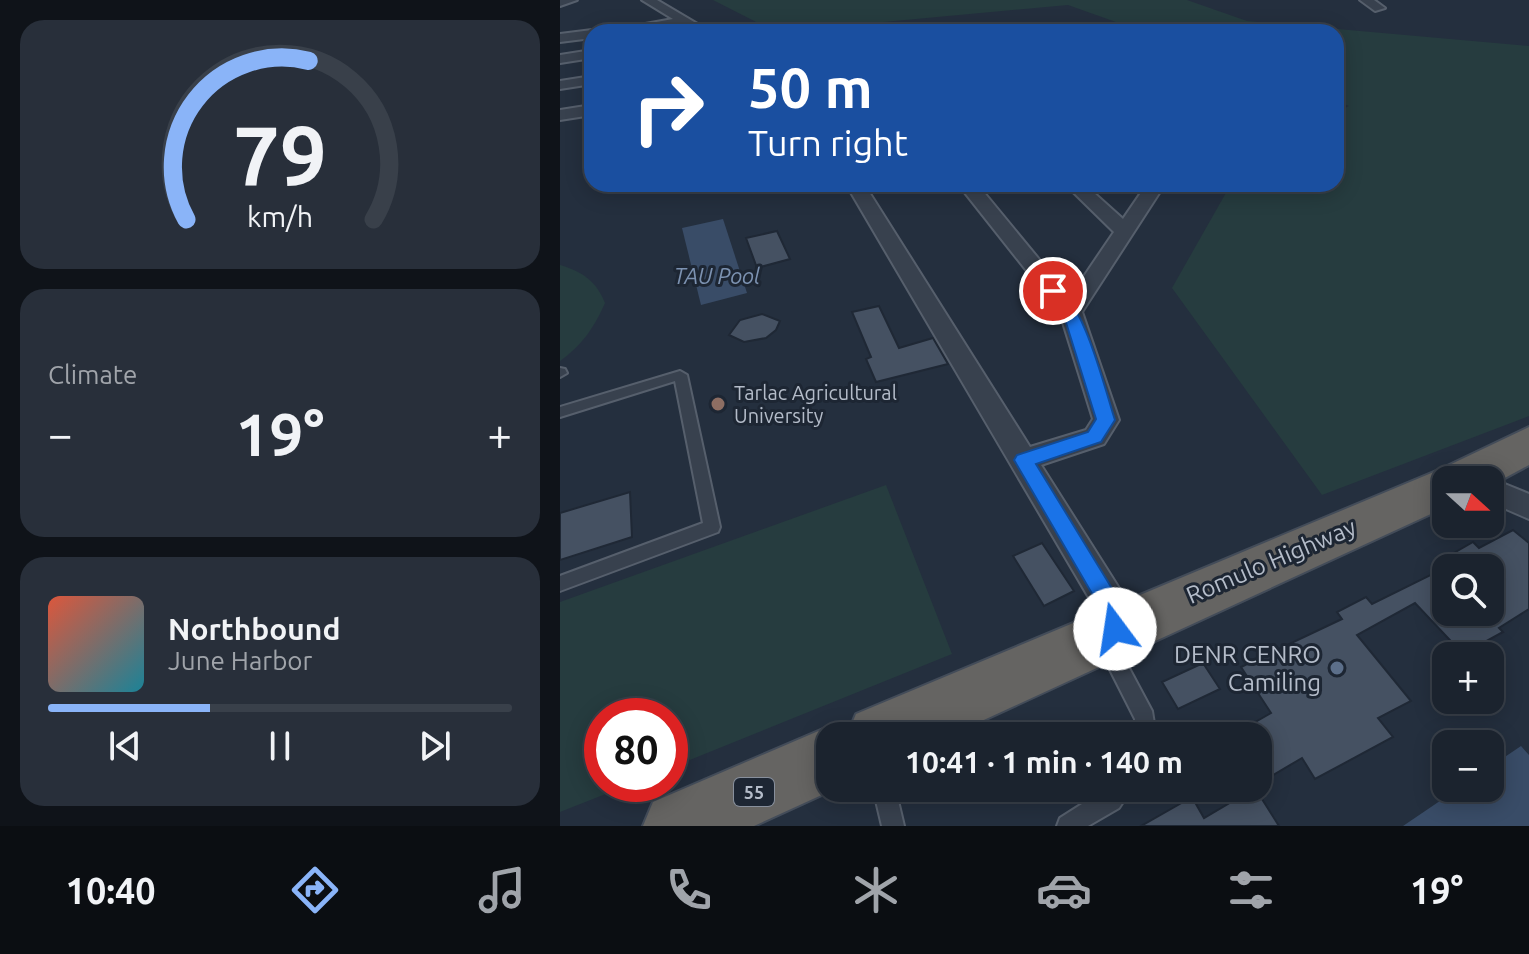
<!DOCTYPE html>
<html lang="en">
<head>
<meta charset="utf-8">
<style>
	:root { --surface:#1b232e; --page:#282f3a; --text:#f1f3f6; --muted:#a0a4aa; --line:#39404a; --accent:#8ab4f8 }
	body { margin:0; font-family:Ubuntu,sans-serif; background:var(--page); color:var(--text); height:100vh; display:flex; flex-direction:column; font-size:30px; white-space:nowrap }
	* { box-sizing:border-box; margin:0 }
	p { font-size:26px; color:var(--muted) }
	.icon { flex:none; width:44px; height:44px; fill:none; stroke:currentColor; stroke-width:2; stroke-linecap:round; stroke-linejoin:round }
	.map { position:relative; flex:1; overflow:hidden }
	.panel { display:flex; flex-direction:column; gap:20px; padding:20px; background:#0f1319; width:560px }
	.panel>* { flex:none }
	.hud { position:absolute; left:24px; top:24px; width:760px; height:168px; border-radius:24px; box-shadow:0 4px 20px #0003,0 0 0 2px var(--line); background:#1a4fa0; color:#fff; overflow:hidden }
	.needle { width:52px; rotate:111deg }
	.tools { position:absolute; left:872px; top:466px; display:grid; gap:16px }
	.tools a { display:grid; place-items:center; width:72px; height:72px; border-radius:16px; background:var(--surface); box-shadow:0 4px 20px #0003,0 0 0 2px var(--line); font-size:40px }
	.speed { position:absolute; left:24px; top:698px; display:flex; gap:16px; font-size:40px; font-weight:700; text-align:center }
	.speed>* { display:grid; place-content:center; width:104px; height:104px; border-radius:50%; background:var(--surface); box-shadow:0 4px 20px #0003,0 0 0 2px var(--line); line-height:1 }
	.speed .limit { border:12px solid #d22; background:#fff; color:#111 }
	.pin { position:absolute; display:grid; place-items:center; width:68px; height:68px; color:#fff; margin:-34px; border:4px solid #fff; border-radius:50%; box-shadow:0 2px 8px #0007 }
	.me { position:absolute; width:88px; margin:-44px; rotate:346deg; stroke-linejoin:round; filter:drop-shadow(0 0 6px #0008) }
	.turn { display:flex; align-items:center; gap:28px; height:168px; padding:0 32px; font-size:36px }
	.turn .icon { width:104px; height:104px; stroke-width:2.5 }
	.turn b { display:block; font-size:56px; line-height:68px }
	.big { font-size:60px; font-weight:700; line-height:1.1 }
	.panel .card { flex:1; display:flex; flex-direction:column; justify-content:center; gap:12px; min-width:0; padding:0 28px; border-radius:24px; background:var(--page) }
	.panel .dial { align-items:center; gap:0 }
	.dial svg { height:208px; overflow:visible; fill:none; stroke:var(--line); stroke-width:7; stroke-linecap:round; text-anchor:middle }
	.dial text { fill:var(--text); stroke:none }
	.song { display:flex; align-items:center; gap:24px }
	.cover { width:96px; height:96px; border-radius:12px; background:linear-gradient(135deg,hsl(10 70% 55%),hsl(190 70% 35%)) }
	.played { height:8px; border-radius:4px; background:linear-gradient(90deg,var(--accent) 35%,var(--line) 35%) }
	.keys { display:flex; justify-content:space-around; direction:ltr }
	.heat { display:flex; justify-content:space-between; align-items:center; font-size:44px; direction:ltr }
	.trip { position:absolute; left:256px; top:722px; width:456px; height:80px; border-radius:24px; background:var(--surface); box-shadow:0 4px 20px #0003,0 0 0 2px var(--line); font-weight:700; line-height:80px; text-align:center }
	.dock { display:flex; height:128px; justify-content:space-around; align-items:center; background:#0b0e12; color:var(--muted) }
	.dock .icon { width:56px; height:56px }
	.dock .active { color:var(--accent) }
	.dock b { font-size:36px; color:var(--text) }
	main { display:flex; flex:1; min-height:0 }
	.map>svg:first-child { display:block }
	.green { fill:#263c3f }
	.water { fill:#394c67 }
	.building { fill:#455162; stroke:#1f2835; stroke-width:2; fill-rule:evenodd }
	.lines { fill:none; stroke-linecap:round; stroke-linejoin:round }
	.service-casing { stroke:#565f6c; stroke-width:4 }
	.minor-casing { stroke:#565f6c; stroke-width:4 }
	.trunk-casing { stroke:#434c59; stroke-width:4 }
	.service { fill:#38414e; fill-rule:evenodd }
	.minor { fill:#38414e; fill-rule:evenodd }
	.trunk { fill:#656462; fill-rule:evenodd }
	.route { fill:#1a73e8; stroke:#114b97; stroke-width:2 }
	.education-dot { fill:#8d6e63; stroke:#1d2633; stroke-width:3 }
	.service-dot { fill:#5c6f8a; stroke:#1d2633; stroke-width:3 }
	.labels { text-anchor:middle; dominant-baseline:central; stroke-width:6; stroke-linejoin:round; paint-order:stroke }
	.shield { fill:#1d2633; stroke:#878f9c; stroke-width:2 }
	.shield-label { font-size:18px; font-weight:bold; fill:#b4bcc9 }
	.poi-label { font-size:20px; fill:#b4bcc9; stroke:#1d2633; text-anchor:start }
	.water-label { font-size:22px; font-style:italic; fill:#7c92b1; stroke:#1d2633 }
	.near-street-label { font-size:24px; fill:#b4bcc9; stroke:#1d2633 }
	.near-poi-label { font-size:24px; fill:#b4bcc9; stroke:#1d2633; text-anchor:end }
</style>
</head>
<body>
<main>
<section class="panel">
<div class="card dial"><svg viewBox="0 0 100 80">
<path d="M14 69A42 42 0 1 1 86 69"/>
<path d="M14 69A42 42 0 0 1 61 8" stroke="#8ab4f8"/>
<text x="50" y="56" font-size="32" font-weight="700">79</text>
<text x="50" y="72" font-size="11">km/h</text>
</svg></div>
<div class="card"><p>Climate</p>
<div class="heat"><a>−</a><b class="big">19°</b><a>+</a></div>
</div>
<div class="card">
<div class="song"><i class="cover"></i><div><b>Northbound</b><p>June Harbor</p></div></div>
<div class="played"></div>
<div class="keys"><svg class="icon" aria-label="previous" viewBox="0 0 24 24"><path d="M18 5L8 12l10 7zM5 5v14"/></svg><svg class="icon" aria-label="pause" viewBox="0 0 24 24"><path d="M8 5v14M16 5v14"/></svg><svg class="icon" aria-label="next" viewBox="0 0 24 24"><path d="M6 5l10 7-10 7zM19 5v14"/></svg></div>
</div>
</section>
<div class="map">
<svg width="969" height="826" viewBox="0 0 969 826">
	<rect width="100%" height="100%" fill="#242f3e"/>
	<!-- green -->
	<g class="green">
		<polygon points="153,0 627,0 687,21 969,46 969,416 762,495 612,288 671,184 776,184 776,112 789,106 776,101 776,32 584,32 508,5 216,32"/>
		<path d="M0,265C23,272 36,281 45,303C34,328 22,345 0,361Z"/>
		<polygon points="326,485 392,654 110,768 110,716 42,716 42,784 71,784 0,812 0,602"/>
	</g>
	<!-- water -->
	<g class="water">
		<polygon points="163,219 187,293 141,305 122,228"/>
		<polygon points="961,746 969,755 969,826 843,826 899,788 930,788 930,767"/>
	</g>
	<!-- building -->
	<g class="building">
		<polygon points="217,231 230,259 197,268 186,238"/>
		<polygon points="319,306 339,348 373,338 388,364 316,382 306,359 311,357 292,312"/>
		<polygon points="202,314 220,321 216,330 206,338 184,342 169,335 180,320"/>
		<polygon points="70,492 72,537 0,560 0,513"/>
		<path d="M953,530L969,543V609L939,628L943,632L903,654L855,603L797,635L851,701L818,718L833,737L755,779L742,758L698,784V736H671L711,713L681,667L782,619L777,612L806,597L812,604L885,568L893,563L887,557L913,542L919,548ZM886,568H930V612H886Z"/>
		<polygon points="482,543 514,591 484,606 453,556"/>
		<polygon points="643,663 660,689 618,709 602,682"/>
		<polygon points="695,788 719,826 581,826 632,797 644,818"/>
	</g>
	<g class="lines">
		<defs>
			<g id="service">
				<polygon points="0,368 5,369 7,373 0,377"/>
				<polygon points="120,371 127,375 160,527 158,532 0,591 0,576 143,523 115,381 0,417 0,407"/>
				<polygon points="547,637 554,640 592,711 596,736 576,736 575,719 538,646 540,640"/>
				<polygon points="313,788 335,788 344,826 322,826"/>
				<polygon points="547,788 572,788 559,808 528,826 497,826 500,818"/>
			</g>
			<g id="minor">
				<polygon points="0,0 17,0 0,6"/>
				<path d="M82,0H97L151,32C139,32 130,26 120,25C94,25 67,32 41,32L113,19Z"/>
				<polygon points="800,0 814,0 825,8 815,11"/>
				<polygon points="32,30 37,32 32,32 32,38 0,42 0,34"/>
				<polygon points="32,50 32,58 0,63 0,55"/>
				<polygon points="32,76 32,84 0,89 0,81"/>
				<polygon points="32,105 32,115 0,120 0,110"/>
				<polygon points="286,184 304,184 470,447 526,430 533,419 500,313 398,184 417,184 510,297 554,232 505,184 524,184 563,219 587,184 605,184 522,312 559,420 544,444 481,465 576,615 581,626 576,637 564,641 552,637"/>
				<polygon points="930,478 969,494 969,519 930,502 930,480 923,480"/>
			</g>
			<polygon id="trunk" points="969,427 969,465 930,486 930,480 886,480 886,507 389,736 270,736 270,788 277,788 194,826 83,826 93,802 270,726 288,733 296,714 881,469"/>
		</defs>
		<!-- service casing -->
		<use href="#service" class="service-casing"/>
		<!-- minor casing -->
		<use href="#minor" class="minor-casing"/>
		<!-- trunk casing -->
		<use href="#trunk" class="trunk-casing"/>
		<!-- service -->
		<use href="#service" class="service"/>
		<!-- minor -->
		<use href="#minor" class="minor"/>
		<!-- trunk -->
		<use href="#trunk" class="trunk"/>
	</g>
	<!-- route -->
	<path class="route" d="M493,286C523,296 545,390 555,420L541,442L476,464L575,626L572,633L555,640L547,637L543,629L548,621L454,460L457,455L528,432L536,419L503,313L486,291Z"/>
	<!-- markers -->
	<circle class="education-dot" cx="158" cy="404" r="8"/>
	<circle class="service-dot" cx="777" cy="668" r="8"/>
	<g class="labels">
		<!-- shield labels -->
		<rect class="shield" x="174" y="778" width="40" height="28" rx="6"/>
		<g class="shield-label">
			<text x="194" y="792">55</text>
		</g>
		<!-- poi labels -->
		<g class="poi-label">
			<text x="174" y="392">Tarlac Agricultural<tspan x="174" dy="23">University</tspan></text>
		</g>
		<!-- water labels -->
		<g class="water-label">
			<text x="157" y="275">TAU Pool</text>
		</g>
		<!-- near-street labels -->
		<g class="near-street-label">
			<text transform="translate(711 561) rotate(-23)">Romulo Highway</text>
		</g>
		<!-- near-poi labels -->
		<g class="near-poi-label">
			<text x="761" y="654">DENR CENRO<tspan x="761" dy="28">Camiling</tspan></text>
		</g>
	</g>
</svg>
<div class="tools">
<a><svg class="needle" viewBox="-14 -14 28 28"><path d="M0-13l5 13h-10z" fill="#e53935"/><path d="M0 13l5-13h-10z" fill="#a0a4aa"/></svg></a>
<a><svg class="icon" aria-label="search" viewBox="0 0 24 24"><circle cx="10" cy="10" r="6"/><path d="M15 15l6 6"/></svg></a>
<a>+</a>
<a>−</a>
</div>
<div class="speed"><div class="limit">80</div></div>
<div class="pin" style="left:493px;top:291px;background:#d93025"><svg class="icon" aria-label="arrive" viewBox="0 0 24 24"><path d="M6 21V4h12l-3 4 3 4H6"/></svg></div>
<svg class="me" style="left:555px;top:629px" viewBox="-20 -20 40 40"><circle r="19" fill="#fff"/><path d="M0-13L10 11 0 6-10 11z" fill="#1a73e8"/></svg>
<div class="trip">10:41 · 1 min · 140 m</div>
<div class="hud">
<div class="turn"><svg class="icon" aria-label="right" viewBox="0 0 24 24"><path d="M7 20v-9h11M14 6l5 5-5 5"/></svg><div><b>50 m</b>Turn right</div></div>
</div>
</div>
</main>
<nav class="dock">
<b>10:40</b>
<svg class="icon active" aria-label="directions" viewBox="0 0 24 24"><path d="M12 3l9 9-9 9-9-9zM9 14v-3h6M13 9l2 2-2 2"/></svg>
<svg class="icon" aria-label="music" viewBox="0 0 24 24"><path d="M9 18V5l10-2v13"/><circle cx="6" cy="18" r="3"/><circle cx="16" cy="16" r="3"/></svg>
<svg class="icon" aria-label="phone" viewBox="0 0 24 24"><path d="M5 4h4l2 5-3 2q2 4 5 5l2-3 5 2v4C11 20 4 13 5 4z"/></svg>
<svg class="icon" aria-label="climate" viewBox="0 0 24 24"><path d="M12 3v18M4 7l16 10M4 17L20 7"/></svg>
<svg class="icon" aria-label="car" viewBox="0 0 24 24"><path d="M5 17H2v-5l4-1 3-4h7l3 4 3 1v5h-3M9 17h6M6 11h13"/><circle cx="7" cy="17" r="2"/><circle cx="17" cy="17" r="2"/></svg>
<svg class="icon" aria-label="filters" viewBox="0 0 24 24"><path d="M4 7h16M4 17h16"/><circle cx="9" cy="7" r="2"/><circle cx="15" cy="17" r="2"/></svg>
<b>19°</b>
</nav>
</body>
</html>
